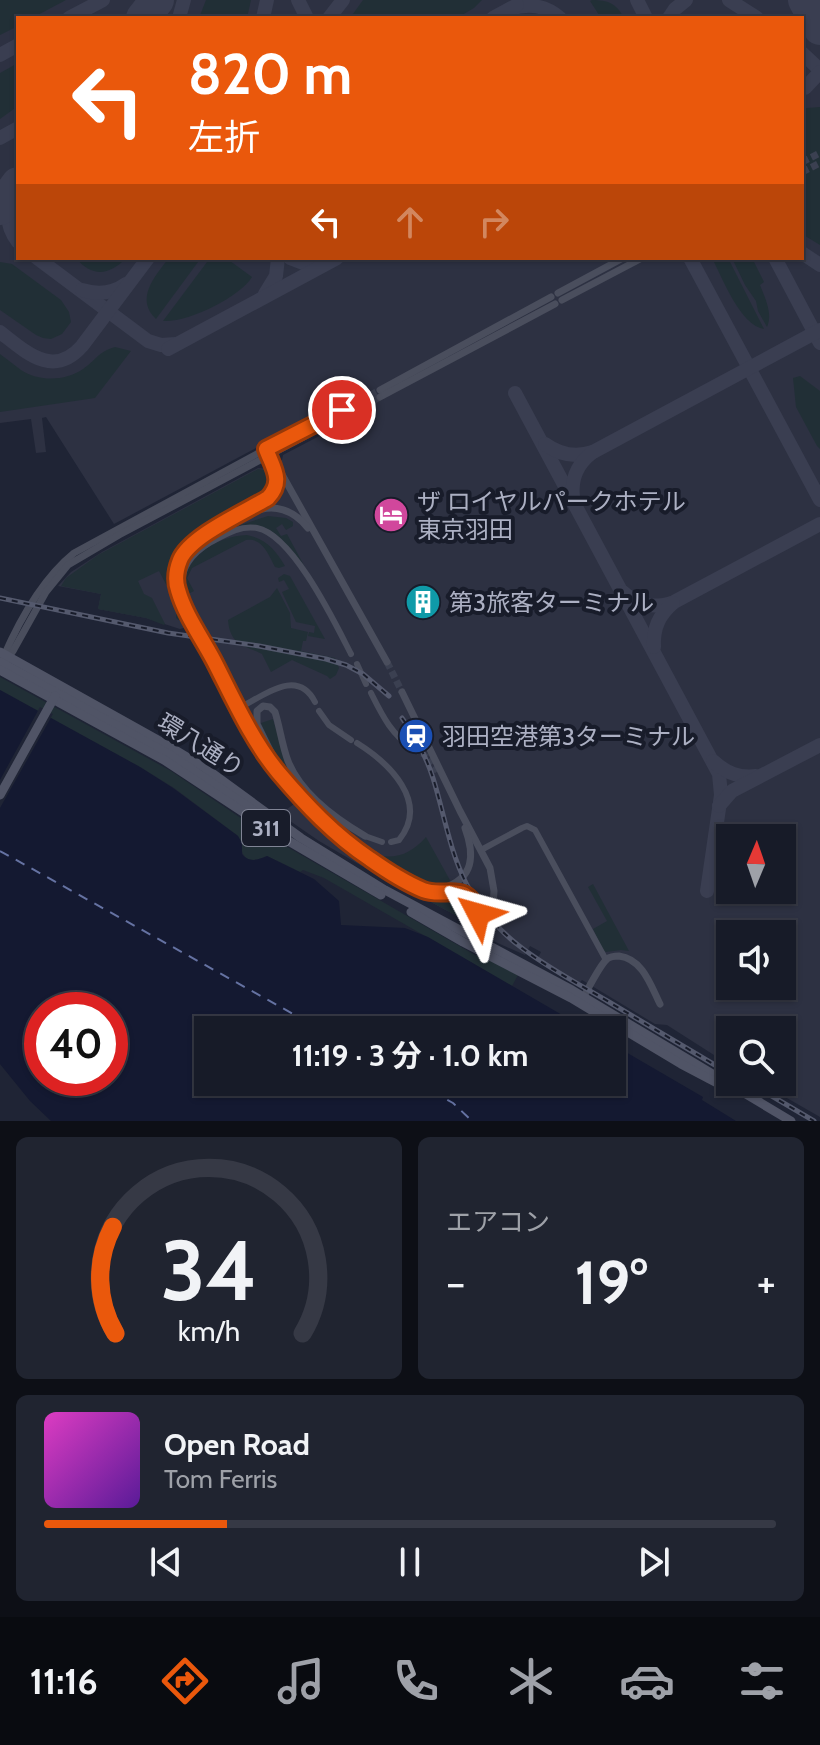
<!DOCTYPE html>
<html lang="ja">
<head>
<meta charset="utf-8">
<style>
	:root { --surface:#171b28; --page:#202430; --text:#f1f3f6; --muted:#9ea1a8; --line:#363945; --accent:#ea580c }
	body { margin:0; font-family:Cabin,"Noto Sans JP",sans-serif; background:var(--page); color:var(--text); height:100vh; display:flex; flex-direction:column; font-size:30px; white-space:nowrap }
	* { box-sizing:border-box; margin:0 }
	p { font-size:26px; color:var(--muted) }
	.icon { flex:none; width:44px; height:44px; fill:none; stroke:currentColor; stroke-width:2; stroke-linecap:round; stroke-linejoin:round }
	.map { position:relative; height:1121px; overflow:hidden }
	.details { display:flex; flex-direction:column; gap:16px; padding:16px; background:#0d0f16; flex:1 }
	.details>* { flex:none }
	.guide { position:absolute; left:16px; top:16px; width:788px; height:244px; border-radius:0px; box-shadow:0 2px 6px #0004,0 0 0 2px var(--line); background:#ea580c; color:#fff; overflow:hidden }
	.needle { width:52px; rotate:2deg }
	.fabs { position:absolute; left:716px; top:824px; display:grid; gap:16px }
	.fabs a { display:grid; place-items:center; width:80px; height:80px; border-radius:0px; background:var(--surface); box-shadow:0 2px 6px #0004,0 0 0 2px var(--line); font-size:40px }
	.speed { position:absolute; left:24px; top:992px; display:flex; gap:16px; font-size:40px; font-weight:700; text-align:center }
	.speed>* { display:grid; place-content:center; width:104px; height:104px; border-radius:50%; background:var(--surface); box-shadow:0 2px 6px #0004,0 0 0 2px var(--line); line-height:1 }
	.speed .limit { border:12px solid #d22; background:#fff; color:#111 }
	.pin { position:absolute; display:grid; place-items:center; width:68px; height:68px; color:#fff; margin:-34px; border:4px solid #fff; border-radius:50%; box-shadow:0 2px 8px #0007 }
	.me { position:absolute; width:88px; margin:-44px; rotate:309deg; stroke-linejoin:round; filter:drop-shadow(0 0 6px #0008) }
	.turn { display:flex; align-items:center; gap:28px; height:168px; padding:0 40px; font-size:36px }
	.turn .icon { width:104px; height:104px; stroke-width:2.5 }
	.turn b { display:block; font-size:56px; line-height:68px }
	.lanes { display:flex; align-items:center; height:76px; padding:0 40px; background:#0003; justify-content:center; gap:40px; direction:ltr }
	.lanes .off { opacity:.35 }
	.big { font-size:60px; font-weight:700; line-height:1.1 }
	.details .widget { flex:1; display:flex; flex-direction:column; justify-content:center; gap:12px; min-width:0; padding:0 28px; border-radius:12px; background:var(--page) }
	.details .dial { align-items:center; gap:0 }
	.dial svg { height:208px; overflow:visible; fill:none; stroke:var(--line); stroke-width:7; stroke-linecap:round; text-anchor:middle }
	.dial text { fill:var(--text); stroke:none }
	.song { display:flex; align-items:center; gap:24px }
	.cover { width:96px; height:96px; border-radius:12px; background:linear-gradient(135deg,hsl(310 70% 55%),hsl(270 70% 35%)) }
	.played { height:8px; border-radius:4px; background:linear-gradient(90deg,var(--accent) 25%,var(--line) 25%) }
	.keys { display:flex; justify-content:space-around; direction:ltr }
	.heat { display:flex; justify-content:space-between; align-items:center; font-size:44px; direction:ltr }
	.details .tiles { flex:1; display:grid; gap:16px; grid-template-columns:1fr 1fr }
	.widget:last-child { grid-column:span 2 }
	.trip { position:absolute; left:194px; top:1016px; width:432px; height:80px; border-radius:0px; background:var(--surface); box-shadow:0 2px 6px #0004,0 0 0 2px var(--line); font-weight:700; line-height:80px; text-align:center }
	.tabs { display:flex; height:128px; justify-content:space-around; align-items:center; background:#090b10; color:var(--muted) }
	.tabs .icon { width:56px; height:56px }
	.tabs .current { color:var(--accent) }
	.tabs b { font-size:36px; color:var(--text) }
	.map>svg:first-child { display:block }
	.airport { fill:#2d3142; fill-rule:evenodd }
	.green { fill:#212f36 }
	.water { fill:#141931; fill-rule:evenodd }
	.pier { fill:#1f2435 }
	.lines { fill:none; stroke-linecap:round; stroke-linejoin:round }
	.ferry { stroke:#6572a2; stroke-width:2; stroke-dasharray:10 8; stroke-linecap:butt }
	.taxiway { stroke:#3a3e51; stroke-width:14 }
	.runway { stroke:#3a3e51; stroke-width:34 }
	.minor-tunnel { stroke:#3b4051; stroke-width:6; stroke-dasharray:6 3; stroke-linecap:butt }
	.tertiary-tunnel { stroke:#3b4051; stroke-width:7; stroke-dasharray:7 3.5; stroke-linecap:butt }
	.minor { stroke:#4a4e5d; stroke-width:6 }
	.tertiary { stroke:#4a4e5d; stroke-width:7 }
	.primary { stroke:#505466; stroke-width:9 }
	.rail-casing { stroke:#54596d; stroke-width:5 }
	.rail { stroke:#181c2a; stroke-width:2; stroke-dasharray:6; stroke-linecap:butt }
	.route-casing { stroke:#983908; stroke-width:20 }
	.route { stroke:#ea580c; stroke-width:14 }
	.labels { text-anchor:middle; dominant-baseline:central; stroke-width:8; stroke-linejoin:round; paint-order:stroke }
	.shield { fill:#181c2a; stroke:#808495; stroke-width:2 }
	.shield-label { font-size:22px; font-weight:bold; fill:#acb0c3 }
	.poi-label { font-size:24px; fill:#acb0c3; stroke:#181c2a; text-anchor:start }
	.street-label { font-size:24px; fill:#acb0c3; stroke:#181c2a }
</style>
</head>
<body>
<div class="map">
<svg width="820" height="1121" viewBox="0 0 820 1121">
	<rect width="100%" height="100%" fill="#1f2435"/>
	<!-- airport -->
	<path class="airport" d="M0,0H820V1117L759,1082H782V1030H730V1064H728L667,1025L655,1024L582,980L579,983L537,960L541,952L530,946L525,955L491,940L489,934L492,927L473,918L466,921L416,894L391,883L319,841L280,814L297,802L273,772L250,737L191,626L180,629L146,618L98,609L101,594L58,586L71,572L102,552L258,468L269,469L282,460L283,455L348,421L338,404L114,524L46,417L42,418L46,452L36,453L31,419L0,423ZM18,18H802V258H18ZM730,838H782V890H730ZM730,934H782V986H730Z"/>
	<!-- green -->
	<g class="green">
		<polygon points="0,0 66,0 32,18 18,18 18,26 0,35"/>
		<polygon points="206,0 251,0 247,18 199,18"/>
		<polygon points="363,0 482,0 474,8 457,18 350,18"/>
		<path d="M592,0C608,0 616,3 624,18H601L590,1Z"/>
		<polygon points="18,63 18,106 0,119 0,73"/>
		<polygon points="820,107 820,245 802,234 802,110 807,108"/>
		<path d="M76,258H126C110,275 92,278 76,258Z"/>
		<path d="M169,258H201L156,319C135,299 154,277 169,258Z"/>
		<path d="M210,258H226L252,277C240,297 187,323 163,321Z"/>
		<path d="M712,258H728L764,329C740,325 723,279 712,258Z"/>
		<path d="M732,258H752L764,282L760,285C765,298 773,314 767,327L758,311L756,301L745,285Z"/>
		<polygon points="0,262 12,264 61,300 69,312 71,322 62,334 51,339 43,338 36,335 0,310"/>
		<path d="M115,347L131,351L95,398L0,412V354C7,359 14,365 21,370C39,382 66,381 83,369C96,360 98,352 115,347Z"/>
		<polygon points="800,376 820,391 820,449 817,446 796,407 793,378"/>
		<path d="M258,469L270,471C275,480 273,488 266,495L189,542C166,569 171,586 187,616L186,618L180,621L176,618V614L180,611L159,571L138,581L144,594L152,598L165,624L164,625L146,618L98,609L101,594L61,586L66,578L98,555Z"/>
		<path d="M268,516L286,518L293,522V526L286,530L282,524L276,528L281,536L287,534L307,571C285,545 274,517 234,527Z"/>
		<path d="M247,535C266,539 275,549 285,566L279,568L275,567C268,554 263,538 246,540L192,568L187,578L194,591L184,596C179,561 214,536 247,535Z"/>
		<polygon points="284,574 290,576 325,639 308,636 309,632 314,633 315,626 296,622 282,592 289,589 284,580 279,582 278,578"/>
		<path d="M277,588L290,613L291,628L308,632L306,641H303L301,651L335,658L339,668L336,675L330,679L327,676L292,660L271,672L262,654C244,645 230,645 228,620L270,597Z"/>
		<path d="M0,677L171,771L263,833L482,959L491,961L518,975L512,986L324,878L303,870L300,872L267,856C243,866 243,856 238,836L174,788L140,767L0,690Z"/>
		<polygon points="273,719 286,766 295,780 292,782 274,753 261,723"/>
		<path d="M426,837L451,882C421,895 390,868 366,852C391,861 408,857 426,837Z"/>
		<polygon points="593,884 629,951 621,950 606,952 603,950 593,929 607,921 588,887"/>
		<polygon points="445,896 457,897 470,903 475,917 466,921 422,897"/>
	</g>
	<!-- water -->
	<path class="water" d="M0,690L140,767L173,788L238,836L242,843V854C249,863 258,860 267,856L314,879L339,901L341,925L405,928L428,937L588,1030H208V1082H612V1044L703,1097L702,1100L736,1121H51L30,1101L0,1064ZM42,1010H110V1078H42Z"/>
	<!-- pier -->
	<polygon class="pier" points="40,707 53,714 0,808 0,780"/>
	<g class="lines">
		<!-- ferry -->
		<g class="ferry">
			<polyline points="0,851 322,1030"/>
			<polyline points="416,1082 453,1103 472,1121"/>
		</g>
		<!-- taxiway -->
		<g class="taxiway">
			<polyline points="298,0 307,18"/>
			<polyline points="637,0 646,18"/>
			<polyline points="729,0 757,18"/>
			<polyline points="809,0 820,24"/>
			<path d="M510,9C529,3 545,5 560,18"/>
			<polyline points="69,18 103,0"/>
			<polyline points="179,18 184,0"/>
			<polyline points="263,18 267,0"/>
			<polyline points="329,18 343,0"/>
			<polyline points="493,18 517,5"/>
			<polyline points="669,18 675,9 686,0"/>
			<polyline points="802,53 820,70"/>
			<polyline points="0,55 18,45"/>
			<polyline points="805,88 820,72"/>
			<polyline points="0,138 18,128"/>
			<path d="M14,189C5,208 5,225 18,242"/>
			<polyline points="802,253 820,265"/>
			<polyline points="37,258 148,341 161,345 176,344"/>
			<polyline points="290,258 303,263 324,263"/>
			<polyline points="690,258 820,500"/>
			<polyline points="775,258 820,343"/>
			<path d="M82,290C98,295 112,294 126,284"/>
			<polyline points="265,294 276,276 278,258"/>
			<path d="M0,332C26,352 53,379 82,346L148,258"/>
			<polyline points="168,349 337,258"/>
			<polyline points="515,393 719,774 721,795 707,891"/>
			<path d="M545,444C560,455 575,458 593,452"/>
			<path d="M573,497C571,478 577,464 593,452L820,330"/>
			<path d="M623,592C638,606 654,609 674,602L820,524"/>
			<path d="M654,647C653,628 659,615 673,603"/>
			<path d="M713,761C726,773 739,778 756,776"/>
			<polyline points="719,806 732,791 820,745"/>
		</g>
		<!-- runway -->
		<g class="runway">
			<polyline points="805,0 820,28"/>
			<polyline points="143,18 157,0"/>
			<polyline points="0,208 18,184"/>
		</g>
		<!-- minor-tunnel -->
		<polyline class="minor-tunnel" points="414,749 426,756 439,774"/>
		<!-- tertiary-tunnel -->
		<g class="tertiary-tunnel">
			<polyline points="802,162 820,153"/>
			<polyline points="802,172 820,163"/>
			<polyline points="342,410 380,390"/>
			<polyline points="345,415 380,397"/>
			<polyline points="387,662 402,692"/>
		</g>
		<!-- minor -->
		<g class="minor">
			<path d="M182,592C180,568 191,554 211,542C226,534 240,525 257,528C293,535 335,623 351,654"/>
			<polyline points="357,664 366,684"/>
			<path d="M371,693C382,715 392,736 414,749"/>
			<path d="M239,708C264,696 297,667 315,702"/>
			<polyline points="319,711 329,725 351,740"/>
			<path d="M357,743C389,763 430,802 399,840L391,842"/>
			<polyline points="365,836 382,842"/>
			<polyline points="481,850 522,828 527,826 535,830 606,960"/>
		</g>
		<!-- tertiary -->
		<g class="tertiary">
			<polyline points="558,293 623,258"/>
			<polyline points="562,300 642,258"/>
			<polyline points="380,390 551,297"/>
			<polyline points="380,397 555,304"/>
			<path d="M266,449C273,467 284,481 268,498C256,506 243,513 230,520C199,537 166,553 180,595C225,682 265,777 344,840C365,857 401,884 427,891C443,896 459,885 472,902C483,914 476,928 473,942"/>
			<polyline points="270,453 387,662"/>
			<path d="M253,512C274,503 294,510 308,528"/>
			<path d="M3,658C19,621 42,579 74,553L266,449L342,410"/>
			<polyline points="6,661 13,651 46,592 68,565 119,535 345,415"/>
			<polyline points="402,692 460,811 490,868 494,891 493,905 479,942"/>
			<path d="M276,762L257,724V711L263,706L270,707L275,712C280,728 282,745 288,761C301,794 336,819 365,836"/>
			<path d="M443,888C474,879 475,855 465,828"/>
			<path d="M583,998C588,989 600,965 607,959C611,956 615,956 619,956C643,959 651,986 660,1004"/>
		</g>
		<!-- primary -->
		<g class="primary">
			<polyline points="0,652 172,748 205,768 301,838 385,890 572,990 791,1121"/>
			<polyline points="0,662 170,755 253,810"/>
			<polyline points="0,670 164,760 275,833 381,895"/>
			<polyline points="0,795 55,696"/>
			<polyline points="411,912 463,942 571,998 681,1064 719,1084"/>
		</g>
		<defs>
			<g id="rail">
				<polyline points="0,598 168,633 259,646 326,659 346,665 363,674 389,696"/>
				<path d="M402,718C415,736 426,756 433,778C444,813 449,849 466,883C495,942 555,970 609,1002C649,1026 690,1050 730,1074"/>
				<polyline points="748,1082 814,1121"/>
			</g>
		</defs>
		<!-- rail casing -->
		<use href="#rail" class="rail-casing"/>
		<!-- rail -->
		<use href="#rail" class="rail"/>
	</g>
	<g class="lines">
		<defs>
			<path id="route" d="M342,410L266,449C273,468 284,481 268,498C245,512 190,536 180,560C176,570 175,581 178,590C185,615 202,638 214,661C233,698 251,739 278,772C305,804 334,835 370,859C387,871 404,882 423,890C445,899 467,879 478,914"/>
		</defs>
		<!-- route casing -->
		<use href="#route" class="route-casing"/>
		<!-- route -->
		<use href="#route" class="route"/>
	</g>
	<!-- icons -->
	<defs>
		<symbol id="hotel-disc" viewBox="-11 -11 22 22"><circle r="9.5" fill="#d1479c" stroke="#181c2a"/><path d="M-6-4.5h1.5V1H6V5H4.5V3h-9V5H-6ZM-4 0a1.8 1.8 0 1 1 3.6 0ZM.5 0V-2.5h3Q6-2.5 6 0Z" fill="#fff"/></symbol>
		<symbol id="building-disc" viewBox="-11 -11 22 22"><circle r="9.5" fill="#0f9aa8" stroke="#181c2a"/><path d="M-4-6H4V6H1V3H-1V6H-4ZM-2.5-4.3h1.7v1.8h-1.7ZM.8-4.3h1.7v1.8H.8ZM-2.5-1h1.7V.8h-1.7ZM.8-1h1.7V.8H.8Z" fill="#fff"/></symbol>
		<symbol id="station-disc" viewBox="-11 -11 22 22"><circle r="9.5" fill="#1a4fb4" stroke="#181c2a"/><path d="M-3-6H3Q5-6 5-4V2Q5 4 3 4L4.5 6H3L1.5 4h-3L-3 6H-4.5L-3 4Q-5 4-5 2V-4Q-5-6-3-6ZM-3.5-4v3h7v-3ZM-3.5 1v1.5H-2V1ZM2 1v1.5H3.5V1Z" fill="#fff"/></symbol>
	</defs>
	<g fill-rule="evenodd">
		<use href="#hotel-disc" x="371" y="495" width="40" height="40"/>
		<use href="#building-disc" x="403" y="582" width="40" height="40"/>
		<use href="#station-disc" x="396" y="716" width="40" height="40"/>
	</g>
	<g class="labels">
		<!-- shield labels -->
		<rect class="shield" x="242" y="810" width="48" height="36" rx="6"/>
		<g class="shield-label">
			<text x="266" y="828">311</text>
		</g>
		<!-- poi labels -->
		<g class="poi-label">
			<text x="417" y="501">ザ ロイヤルパークホテル<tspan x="417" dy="28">東京羽田</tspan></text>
			<text x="449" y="602">第3旅客ターミナル</text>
			<text x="442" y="736">羽田空港第3ターミナル</text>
		</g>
		<!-- street labels -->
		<g class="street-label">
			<text transform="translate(201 745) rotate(32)">環八通り</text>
		</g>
	</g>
</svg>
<div class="fabs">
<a><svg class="needle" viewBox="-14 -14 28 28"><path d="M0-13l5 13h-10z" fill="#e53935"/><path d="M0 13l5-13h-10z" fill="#9ea1a8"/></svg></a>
<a><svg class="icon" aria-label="sound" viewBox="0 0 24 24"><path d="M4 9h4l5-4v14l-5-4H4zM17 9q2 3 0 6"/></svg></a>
<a><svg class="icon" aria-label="search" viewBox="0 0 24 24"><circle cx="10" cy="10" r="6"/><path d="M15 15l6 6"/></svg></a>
</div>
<div class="speed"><div class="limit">40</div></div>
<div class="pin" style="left:342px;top:410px;background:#d93025"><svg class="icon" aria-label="arrive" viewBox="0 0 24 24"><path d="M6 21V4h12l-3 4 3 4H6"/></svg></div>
<svg class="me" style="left:478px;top:914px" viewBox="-20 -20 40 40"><path d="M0-17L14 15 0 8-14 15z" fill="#ea580c" stroke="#fff" stroke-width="4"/></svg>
<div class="trip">11:19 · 3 分 · 1.0 km</div>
<div class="guide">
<div class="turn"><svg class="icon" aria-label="left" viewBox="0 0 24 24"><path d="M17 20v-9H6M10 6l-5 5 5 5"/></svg><div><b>820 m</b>左折</div></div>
<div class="lanes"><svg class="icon" aria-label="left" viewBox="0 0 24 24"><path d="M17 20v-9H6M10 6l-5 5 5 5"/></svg><svg class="icon off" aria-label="ahead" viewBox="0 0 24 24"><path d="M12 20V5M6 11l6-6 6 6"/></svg><svg class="icon off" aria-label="right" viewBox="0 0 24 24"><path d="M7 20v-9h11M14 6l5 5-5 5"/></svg></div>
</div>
</div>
<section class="details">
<div class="tiles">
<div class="widget dial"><svg viewBox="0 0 100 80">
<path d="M14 69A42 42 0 1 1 86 69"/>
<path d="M14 69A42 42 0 0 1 13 28" stroke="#ea580c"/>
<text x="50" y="56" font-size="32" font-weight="700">34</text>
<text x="50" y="72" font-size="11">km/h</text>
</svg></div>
<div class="widget"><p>エアコン</p>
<div class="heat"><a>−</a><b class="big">19°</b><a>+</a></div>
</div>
<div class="widget">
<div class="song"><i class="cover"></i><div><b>Open Road</b><p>Tom Ferris</p></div></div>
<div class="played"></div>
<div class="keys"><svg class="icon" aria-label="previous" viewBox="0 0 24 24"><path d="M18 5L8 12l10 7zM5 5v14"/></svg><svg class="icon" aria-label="pause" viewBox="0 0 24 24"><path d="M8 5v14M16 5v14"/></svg><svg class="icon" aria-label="next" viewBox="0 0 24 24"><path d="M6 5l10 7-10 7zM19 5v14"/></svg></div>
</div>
</div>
</section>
<nav class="tabs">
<b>11:16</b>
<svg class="icon current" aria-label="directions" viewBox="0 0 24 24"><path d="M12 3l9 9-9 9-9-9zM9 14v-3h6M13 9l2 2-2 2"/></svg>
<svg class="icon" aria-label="music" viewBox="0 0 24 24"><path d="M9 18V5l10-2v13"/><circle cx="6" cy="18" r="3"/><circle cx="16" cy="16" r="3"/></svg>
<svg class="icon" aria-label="phone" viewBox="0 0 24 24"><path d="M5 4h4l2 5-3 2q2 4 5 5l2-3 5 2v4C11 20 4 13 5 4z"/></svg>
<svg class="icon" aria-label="climate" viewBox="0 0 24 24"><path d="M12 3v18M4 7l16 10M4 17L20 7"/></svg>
<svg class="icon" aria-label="car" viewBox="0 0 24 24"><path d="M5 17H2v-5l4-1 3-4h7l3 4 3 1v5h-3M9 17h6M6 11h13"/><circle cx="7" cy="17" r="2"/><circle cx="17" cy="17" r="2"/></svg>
<svg class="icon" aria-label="filters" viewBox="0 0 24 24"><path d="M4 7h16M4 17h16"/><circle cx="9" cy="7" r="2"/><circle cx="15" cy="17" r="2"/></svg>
</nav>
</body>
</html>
